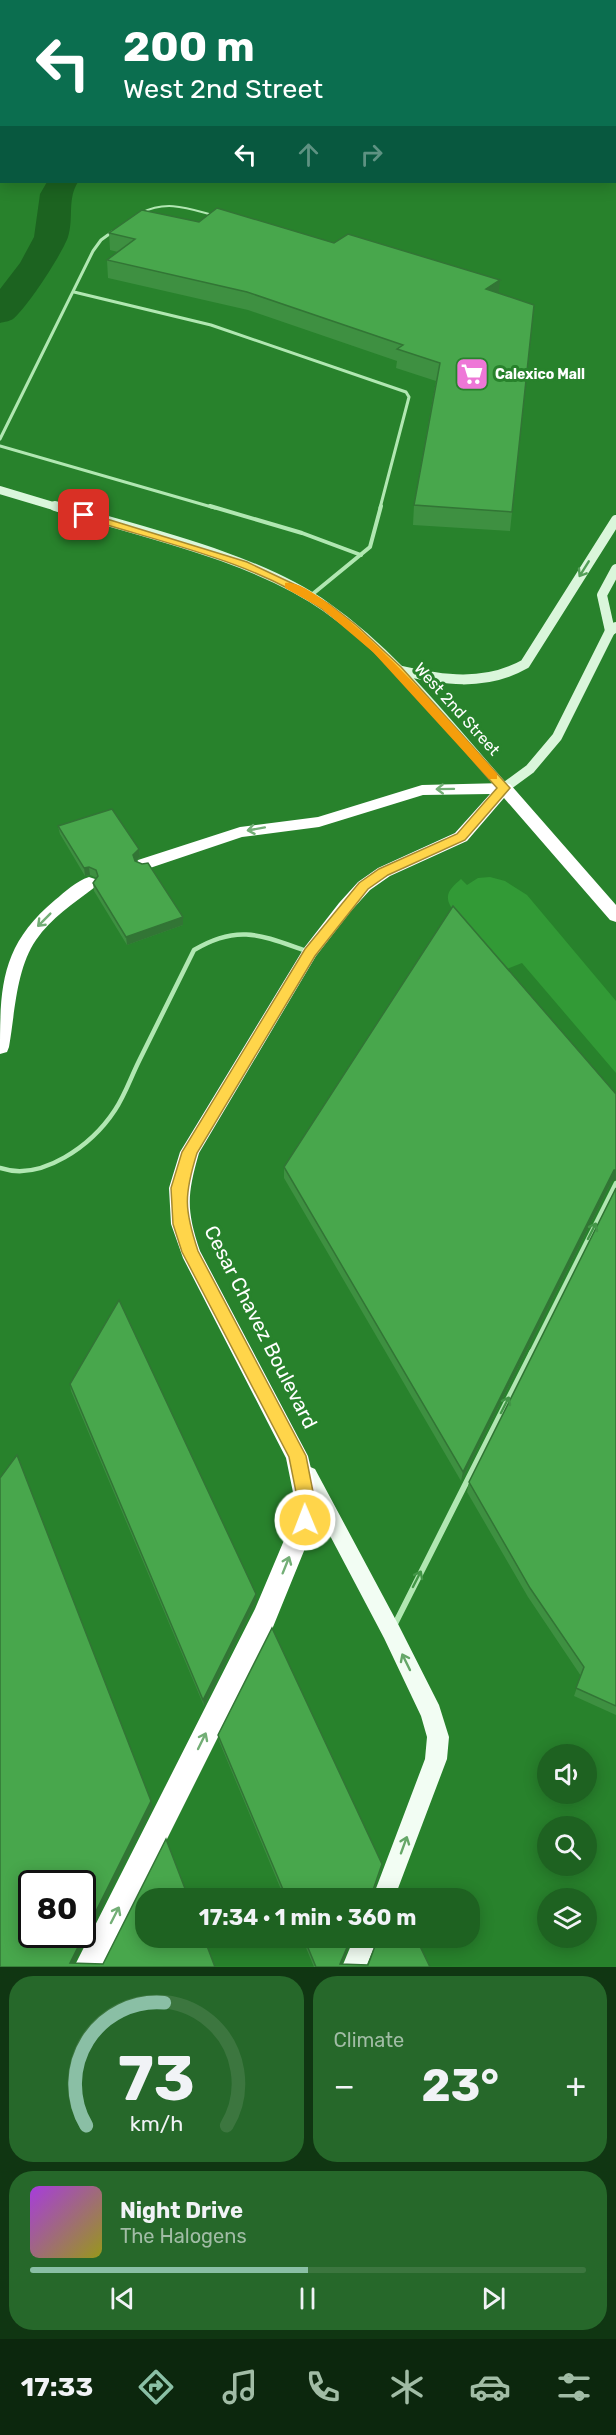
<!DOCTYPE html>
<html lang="en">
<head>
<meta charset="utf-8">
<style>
	:root { --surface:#1e6221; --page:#26682a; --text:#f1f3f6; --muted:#a1bca5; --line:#3c763f; --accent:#8abfa5 }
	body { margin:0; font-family:Rubik,sans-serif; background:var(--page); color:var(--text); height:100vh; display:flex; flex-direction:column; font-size:22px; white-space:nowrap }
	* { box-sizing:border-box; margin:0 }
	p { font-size:20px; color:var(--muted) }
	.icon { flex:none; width:33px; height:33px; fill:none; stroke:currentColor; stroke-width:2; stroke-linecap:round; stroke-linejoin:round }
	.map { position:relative; height:1967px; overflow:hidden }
	.sheet { display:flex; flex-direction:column; gap:9px; padding:9px; background:#103612; flex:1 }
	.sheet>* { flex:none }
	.top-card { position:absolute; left:0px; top:0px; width:616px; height:183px; box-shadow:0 3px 15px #0003; background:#0b6e4f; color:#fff; overflow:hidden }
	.controls { position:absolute; left:537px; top:1744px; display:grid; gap:12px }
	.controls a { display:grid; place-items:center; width:60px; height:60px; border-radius:50%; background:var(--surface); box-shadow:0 3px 15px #0003; font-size:30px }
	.speed { position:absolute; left:18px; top:1870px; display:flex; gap:12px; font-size:30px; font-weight:700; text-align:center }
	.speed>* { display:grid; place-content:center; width:78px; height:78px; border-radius:50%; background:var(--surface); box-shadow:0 3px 15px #0003; line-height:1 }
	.speed .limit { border:3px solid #111; border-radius:9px; background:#fff; color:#111 }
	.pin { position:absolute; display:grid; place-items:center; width:51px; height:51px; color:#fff; margin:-26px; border-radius:12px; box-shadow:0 3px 9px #0006 }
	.me { position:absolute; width:66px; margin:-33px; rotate:359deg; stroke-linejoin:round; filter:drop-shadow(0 0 4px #0008) }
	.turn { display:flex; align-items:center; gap:21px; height:126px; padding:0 24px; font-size:27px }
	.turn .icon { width:78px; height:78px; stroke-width:2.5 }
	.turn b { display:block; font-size:42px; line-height:51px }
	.lanes { display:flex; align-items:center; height:57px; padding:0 24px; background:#0003; justify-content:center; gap:30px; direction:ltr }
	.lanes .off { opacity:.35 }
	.big { font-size:45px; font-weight:700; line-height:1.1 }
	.sheet .widget { flex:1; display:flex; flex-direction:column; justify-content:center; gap:9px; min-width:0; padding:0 21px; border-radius:24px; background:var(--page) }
	.sheet .dial { align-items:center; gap:0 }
	.dial svg { height:156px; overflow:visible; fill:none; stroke:var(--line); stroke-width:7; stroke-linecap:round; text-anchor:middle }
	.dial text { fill:var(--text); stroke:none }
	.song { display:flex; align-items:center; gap:18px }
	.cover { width:72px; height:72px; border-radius:9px; background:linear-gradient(135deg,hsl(280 70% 55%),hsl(60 70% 35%)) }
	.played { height:6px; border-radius:3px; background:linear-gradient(90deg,var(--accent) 50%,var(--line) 50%) }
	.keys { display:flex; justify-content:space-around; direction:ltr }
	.heat { display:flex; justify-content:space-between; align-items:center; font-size:33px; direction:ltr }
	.sheet .tiles { flex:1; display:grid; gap:9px; grid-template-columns:1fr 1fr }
	.widget:last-child { grid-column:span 2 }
	.trip { position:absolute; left:135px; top:1888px; width:345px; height:60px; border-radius:24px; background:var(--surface); box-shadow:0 3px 15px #0003; font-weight:700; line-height:60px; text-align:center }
	.menu { display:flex; height:96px; justify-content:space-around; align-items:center; background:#0c270d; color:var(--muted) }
	.menu .icon { width:42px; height:42px }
	.menu .on { color:var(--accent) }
	.menu b { font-size:27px; color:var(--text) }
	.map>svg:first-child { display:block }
	.green { fill:#329a36 }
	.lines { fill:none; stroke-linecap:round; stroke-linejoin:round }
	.river { fill:#1c6320; fill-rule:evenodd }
	.lane-far4 { stroke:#b1e7b2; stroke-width:2 }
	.lane-far3 { stroke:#b1e7b2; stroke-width:3 }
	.lane-far2 { stroke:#b1e7b2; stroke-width:4 }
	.lane-far1 { stroke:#b1e7b2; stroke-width:4.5 }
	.lane { stroke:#b1e7b2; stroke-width:6 }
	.secondary-far1 { stroke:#daf6db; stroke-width:8 }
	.secondary { stroke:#daf6db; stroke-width:10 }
	.primary { fill:#f2fdf3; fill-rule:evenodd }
	.highway { fill:#fff; fill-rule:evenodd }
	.wall { fill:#3e9041 }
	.shaded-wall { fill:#327535 }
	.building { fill:#48a74c; stroke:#327535; stroke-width:1.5; fill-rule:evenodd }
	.oneway { stroke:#549f58 }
	.oneway2 { stroke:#73ae76 }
	.oneway3 { stroke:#439647 }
	.oneway4 { stroke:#65a768 }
	.route { fill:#ffd54a; stroke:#a68a30; stroke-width:1.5 }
	.slow { fill:#f59e0b }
	.labels { text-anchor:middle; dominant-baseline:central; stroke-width:6; stroke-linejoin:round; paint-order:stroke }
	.far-poi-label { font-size:14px; font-weight:bold; fill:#fff; stroke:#28822c; text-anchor:start }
	.street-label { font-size:16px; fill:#fff; stroke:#28822c }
	.near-street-label { font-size:20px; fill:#fff; stroke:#28822c }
</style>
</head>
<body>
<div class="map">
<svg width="616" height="1967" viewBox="0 0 616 1967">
	<rect width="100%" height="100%" fill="#28822c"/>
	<!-- green -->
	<path class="green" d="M490,877L505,881L527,895L616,1001V1073L522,963L507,969L451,907C443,894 452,887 461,879L467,885L478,878Z"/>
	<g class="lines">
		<!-- river -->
		<g class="river">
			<polygon points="203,0 230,0 202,2"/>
			<path d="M47,182H78C67,199 74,218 68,237C62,254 27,308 13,319C10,321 4,322 0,323V289L20,263L34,237L40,194Z"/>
		</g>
		<!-- lane-far4 -->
		<path class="lane-far4" d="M141,213C166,200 187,208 213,215"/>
		<!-- lane-far3 -->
		<g class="lane-far3">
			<polyline points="74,292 211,325 406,392 409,397 380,508"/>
			<polyline points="0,439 93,251 101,240 112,232"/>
			<polyline points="0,446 215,508"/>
		</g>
		<!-- lane-far2 -->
		<g class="lane-far2">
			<polyline points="210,506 302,533 361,555"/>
			<polyline points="309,597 370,547 381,506"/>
		</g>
		<!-- lane-far1 -->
		<g class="lane-far1">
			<path d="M0,1168C42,1182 92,1145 115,1110C125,1095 131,1077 139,1061C157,1024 176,987 194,950C239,923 263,936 309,952"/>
			<polyline points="531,1353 616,1183"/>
		</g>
		<!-- lane -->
		<polyline class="lane" points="394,1626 532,1352"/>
		<!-- secondary-far1 -->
		<polyline class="secondary-far1" points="0,490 60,508"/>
		<!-- secondary -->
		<g class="secondary">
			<path d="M55,506C139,531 256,557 326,607C396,656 448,725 504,788L530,769L557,737L610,631L616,627"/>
			<polyline points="610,631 602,595 616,569"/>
			<path d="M398,670C441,680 485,687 525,664L616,520"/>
		</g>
		<!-- primary -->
		<g class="primary">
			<polygon points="308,1466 315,1469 398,1624 439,1705 449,1737 447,1759 394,1899 372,1899 425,1759 427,1737 421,1716 384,1638 298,1475 301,1469"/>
			<polygon points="354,1938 378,1938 366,1967 342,1967"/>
		</g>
		<!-- highway -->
		<g class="highway">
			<path d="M504,783L510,784L616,905V922L610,920L504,798L467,841L390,876L370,890L351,911L316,956L199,1153C187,1195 186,1209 200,1251L308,1456L319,1502L317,1519L273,1627L103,1967H74L255,1609L293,1519L295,1502L286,1458L183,1258L171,1224L169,1188L180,1152L304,948L339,903L358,882L378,868L455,833L490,794L423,795L319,827L242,837L144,870L138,868L136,864L138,860L240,827L318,817L422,785Z"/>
			<path d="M89,877L95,879L97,883L95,887C74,903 51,918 36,940C16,969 15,1013 9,1047L7,1052L0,1054C0,988 0,946 55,900C65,892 76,881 89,877Z"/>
		</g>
	</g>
	<!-- wall -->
	<g class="wall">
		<polygon points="109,233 499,294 534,305 510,531 413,525 414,505 436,381 396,368 397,361 248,310 108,278 107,260 118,252 110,250"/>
		<polygon points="58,826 139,849 140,857 136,861 183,925 127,945 94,891 93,883 97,878 90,875 85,876 60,834"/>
		<polygon points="284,1167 612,1181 461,1481 284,1178"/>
		<polygon points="616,1188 616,1715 574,1696 581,1676 528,1597 467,1492 469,1482"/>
		<polygon points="70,1384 256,1601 204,1706 71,1391"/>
		<polygon points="218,1735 381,1869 372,1896 398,1899 285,1899 219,1741"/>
		<polygon points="302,1938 352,1938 342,1964 430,1967 314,1967"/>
	</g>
	<!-- shaded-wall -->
	<g class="shaded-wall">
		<polygon points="500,280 498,298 486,289"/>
		<polygon points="139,849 140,857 134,863 133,855"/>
		<polygon points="89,867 90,875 85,876 84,868"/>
		<polygon points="183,917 183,925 127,945 126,937"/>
		<polygon points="614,1170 616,1170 616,1180 612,1181 461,1481 463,1472"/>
		<polygon points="256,1594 256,1601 204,1706 203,1700"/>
		<polygon points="151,1801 153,1807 72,1967 70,1963"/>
		<polygon points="351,1938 352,1938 341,1967 340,1964"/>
	</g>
	<!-- building -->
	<g class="building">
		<polygon points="217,208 334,243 348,234 500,280 486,289 534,305 512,512 414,505 440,363 397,349 403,345 247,292 107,260 135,239 109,233 142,210 199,222"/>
		<polygon points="112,809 139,849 133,855 135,861 142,864 148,863 183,917 126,937 93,883 98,876 96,870 89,867 84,868 58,826"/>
		<polygon points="453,906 616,1094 616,1170 614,1170 463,1472 284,1167"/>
		<polygon points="616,1188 616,1706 576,1688 584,1667 530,1588 469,1482"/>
		<polygon points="119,1300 256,1594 203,1700 70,1384"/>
		<path d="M17,1455L151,1801L70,1963L103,1964L166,1839L189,1899H146V1938H204L215,1967H0V1478ZM32,1884H82V1935H32Z"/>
		<polygon points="272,1628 382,1864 371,1896 396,1896 398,1899 287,1899 218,1735"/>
		<polygon points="304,1938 351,1938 340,1964 368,1965 378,1938 416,1938 430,1967 316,1967"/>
	</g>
	<!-- one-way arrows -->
	<defs><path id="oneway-shaft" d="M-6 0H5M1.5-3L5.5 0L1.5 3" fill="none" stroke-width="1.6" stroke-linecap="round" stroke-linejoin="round" transform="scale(1.5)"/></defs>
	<use class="oneway" href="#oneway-shaft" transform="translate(584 569) rotate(122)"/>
	<g class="oneway2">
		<use href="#oneway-shaft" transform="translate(445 789) rotate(179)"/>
		<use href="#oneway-shaft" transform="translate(256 829) rotate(170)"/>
		<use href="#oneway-shaft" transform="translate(44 920) rotate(135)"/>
		<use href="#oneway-shaft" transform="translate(286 1565) rotate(-68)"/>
		<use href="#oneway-shaft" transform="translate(202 1741) rotate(-64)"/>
		<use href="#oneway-shaft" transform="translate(115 1915) rotate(-63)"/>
	</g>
	<g class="oneway3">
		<use href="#oneway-shaft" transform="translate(592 1231) rotate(-63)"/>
		<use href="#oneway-shaft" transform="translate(505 1405) rotate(-63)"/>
		<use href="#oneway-shaft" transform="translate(417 1579) rotate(-63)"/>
	</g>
	<g class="oneway4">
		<use href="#oneway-shaft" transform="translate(406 1662) rotate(-116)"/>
		<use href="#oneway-shaft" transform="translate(404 1845) rotate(-70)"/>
	</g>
	<!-- route -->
	<path class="route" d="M84,512L247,562L300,587L329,604L356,625L401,667L510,788L465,840L388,875L368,889L315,956L197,1153C184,1195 184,1209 198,1251L306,1456L315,1502L311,1526L305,1528L298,1526L296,1520L298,1502L289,1457L182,1252L173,1224L171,1188L182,1152L305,949L359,883L379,869L457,834L497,788C442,727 390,657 322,609C254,561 159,542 81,517L79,515Z"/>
	<!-- slow -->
	<path class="slow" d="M285,583C325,577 467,740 497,774V779H489L373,652L321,608L285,588Z"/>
	<!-- icons -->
	<defs>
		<symbol id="supermarket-square" viewBox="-11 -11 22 22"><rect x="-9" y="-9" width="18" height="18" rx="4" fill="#ee77d7" stroke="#28822c"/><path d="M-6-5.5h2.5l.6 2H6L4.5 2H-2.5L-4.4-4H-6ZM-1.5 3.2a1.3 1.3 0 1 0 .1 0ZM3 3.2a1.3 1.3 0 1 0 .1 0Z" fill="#fff"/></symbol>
	</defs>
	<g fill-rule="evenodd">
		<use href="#supermarket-square" x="453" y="355" width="38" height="38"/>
	</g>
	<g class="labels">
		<!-- far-poi labels -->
		<g class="far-poi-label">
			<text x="495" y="374">Calexico Mall</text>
		</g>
		<!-- street labels -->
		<g class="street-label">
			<text transform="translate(457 709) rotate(48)">West 2nd Street</text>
		</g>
		<!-- near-street labels -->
		<g class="near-street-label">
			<text transform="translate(261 1327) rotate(63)">Cesar Chavez Boulevard</text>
		</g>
	</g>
</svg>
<div class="controls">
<a><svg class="icon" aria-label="sound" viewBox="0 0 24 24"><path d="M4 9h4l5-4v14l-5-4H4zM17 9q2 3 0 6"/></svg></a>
<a><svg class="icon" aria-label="search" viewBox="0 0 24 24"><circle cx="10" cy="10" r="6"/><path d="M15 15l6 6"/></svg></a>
<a><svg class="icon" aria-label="layers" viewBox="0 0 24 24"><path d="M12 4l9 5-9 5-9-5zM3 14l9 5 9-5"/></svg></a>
</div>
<div class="speed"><div class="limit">80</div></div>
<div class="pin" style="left:84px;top:515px;background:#d93025"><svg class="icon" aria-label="arrive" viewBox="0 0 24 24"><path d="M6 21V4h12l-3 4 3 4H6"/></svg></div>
<svg class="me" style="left:305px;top:1520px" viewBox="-20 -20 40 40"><circle r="17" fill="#ffd54a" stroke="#fff" stroke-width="3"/><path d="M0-11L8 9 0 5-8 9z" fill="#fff"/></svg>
<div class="trip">17:34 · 1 min · 360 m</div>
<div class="top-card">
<div class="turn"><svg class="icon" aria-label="left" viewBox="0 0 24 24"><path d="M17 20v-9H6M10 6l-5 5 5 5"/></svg><div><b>200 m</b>West 2nd Street</div></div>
<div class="lanes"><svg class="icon" aria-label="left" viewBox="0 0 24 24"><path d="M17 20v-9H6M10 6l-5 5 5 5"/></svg><svg class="icon off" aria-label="ahead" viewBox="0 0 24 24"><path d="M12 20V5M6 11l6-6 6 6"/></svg><svg class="icon off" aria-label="right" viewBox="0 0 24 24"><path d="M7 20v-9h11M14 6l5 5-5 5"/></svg></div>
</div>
</div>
<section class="sheet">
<div class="tiles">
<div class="widget dial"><svg viewBox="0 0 100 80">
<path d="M14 69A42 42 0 1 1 86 69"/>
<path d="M14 69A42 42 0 0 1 54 6" stroke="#8abfa5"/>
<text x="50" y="56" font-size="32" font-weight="700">73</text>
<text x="50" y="72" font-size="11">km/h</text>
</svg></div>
<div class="widget"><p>Climate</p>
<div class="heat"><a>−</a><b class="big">23°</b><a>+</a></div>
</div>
<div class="widget">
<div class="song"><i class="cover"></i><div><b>Night Drive</b><p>The Halogens</p></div></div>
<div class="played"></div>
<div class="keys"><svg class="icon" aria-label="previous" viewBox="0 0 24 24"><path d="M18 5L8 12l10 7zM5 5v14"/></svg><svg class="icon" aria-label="pause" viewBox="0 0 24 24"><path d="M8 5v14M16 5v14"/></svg><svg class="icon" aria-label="next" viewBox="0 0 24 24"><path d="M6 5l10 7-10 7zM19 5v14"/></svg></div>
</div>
</div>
</section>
<nav class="menu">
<b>17:33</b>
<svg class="icon on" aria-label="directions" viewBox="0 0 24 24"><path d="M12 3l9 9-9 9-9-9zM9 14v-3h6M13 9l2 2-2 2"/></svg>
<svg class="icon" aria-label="music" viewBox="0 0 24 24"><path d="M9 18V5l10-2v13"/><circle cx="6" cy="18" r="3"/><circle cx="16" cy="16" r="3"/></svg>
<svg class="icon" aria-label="phone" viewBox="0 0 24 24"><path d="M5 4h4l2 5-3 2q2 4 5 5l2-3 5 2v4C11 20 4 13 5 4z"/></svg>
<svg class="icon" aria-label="climate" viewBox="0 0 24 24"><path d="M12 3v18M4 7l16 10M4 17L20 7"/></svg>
<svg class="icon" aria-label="car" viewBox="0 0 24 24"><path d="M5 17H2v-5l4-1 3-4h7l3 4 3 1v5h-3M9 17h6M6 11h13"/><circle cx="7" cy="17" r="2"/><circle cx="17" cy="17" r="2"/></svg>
<svg class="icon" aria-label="filters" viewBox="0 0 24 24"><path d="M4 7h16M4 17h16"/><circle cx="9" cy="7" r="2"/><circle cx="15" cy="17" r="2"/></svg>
</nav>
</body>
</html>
